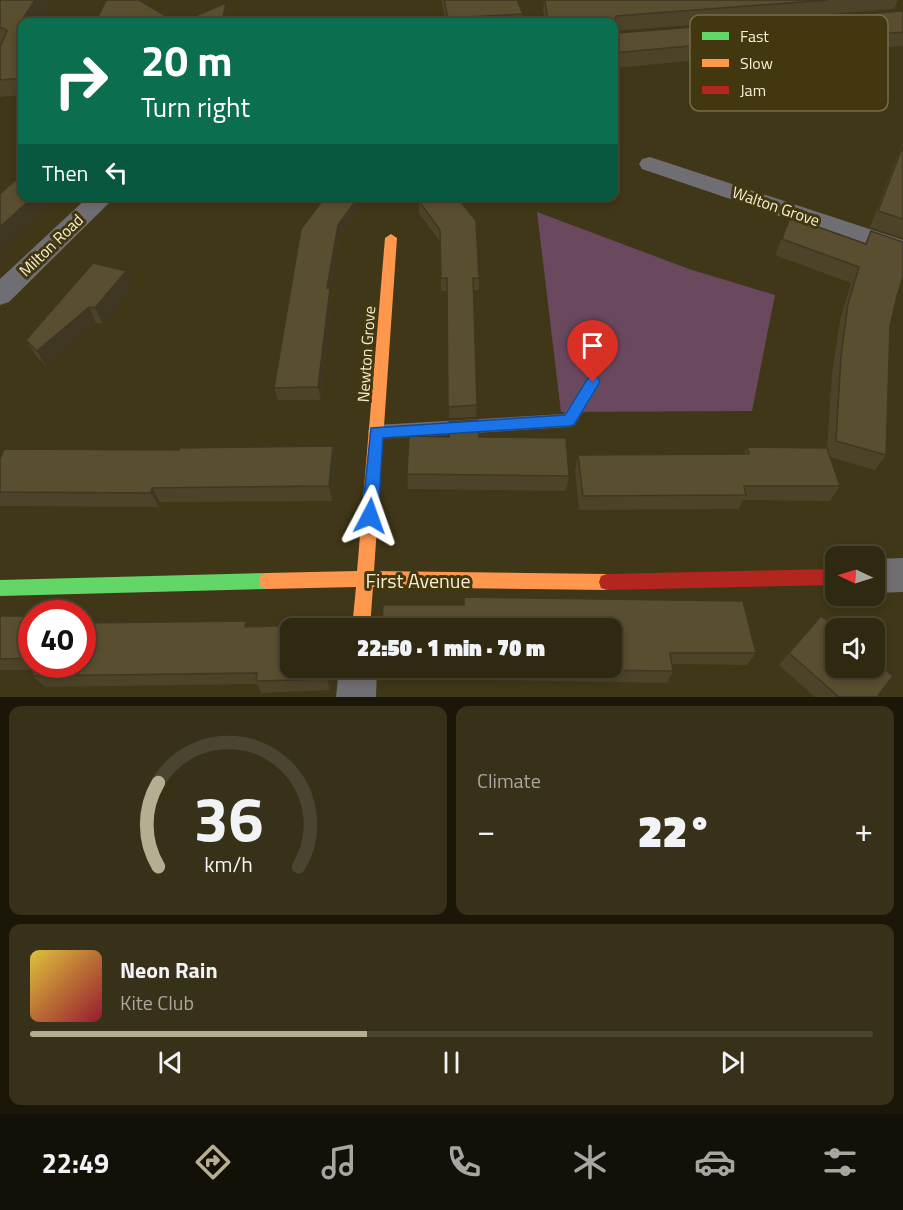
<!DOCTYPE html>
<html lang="en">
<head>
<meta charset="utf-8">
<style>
	:root { --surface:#2f2911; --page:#37311a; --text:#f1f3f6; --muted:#a7a69f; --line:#4a4531; --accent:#b5ae91 }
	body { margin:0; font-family:"Titillium Web",sans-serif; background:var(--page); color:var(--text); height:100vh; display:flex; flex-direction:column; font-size:22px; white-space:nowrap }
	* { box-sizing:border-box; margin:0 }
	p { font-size:20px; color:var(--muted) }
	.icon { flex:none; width:33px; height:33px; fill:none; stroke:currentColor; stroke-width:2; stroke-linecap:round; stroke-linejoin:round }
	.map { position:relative; height:697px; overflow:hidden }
	.drawer { display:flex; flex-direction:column; gap:9px; padding:9px; background:#1a1709; flex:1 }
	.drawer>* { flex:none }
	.guide { position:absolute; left:18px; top:18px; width:600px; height:183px; border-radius:12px; box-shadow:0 3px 9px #0003,0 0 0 2px var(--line); background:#0b6e4f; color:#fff; overflow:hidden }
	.needle { width:39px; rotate:274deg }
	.tools { position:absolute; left:825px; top:546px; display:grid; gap:12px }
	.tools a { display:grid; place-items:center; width:60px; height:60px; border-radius:12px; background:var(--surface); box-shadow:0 3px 9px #0003,0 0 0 2px var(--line); font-size:30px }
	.speed { position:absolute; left:18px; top:600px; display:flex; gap:12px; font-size:30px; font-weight:700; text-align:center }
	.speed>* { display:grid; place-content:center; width:78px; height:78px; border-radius:50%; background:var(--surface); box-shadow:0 3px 9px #0003,0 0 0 2px var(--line); line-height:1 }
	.speed .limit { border:9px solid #d22; background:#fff; color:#111 }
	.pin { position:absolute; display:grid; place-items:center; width:51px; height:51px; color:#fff; margin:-62px -26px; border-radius:50% 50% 50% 0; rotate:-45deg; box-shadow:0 0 6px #0007 }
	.pin .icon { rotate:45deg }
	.me { position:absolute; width:66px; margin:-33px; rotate:4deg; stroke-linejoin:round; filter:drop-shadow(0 0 4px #0008) }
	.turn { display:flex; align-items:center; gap:21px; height:126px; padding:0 24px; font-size:27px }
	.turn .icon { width:78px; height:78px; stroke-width:2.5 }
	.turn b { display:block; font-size:42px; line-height:51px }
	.then { display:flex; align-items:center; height:57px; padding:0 24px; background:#0003; gap:12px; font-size:22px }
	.big { font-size:45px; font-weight:800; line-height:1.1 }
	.drawer .widget { flex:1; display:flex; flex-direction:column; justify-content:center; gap:9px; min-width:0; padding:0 21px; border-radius:12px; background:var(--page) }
	.drawer .dial { align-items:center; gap:0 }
	.dial svg { height:156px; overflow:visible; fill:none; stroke:var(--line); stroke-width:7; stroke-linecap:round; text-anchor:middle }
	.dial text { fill:var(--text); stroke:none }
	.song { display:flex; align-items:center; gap:18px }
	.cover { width:72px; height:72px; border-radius:9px; background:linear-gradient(135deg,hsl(50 70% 55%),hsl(350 70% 35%)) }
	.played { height:6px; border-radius:3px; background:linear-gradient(90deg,var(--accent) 40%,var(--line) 40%) }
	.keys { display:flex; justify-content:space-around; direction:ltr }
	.heat { display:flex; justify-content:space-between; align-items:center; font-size:33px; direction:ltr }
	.drawer .tiles { flex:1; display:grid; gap:9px; grid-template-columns:1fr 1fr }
	.widget:last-child { grid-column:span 2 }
	.trip { position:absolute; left:280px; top:618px; width:342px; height:60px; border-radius:12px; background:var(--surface); box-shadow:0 3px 9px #0003,0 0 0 2px var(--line); font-weight:800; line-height:60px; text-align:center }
	.menu { display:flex; height:96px; justify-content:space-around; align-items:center; background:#131007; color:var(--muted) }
	.menu .icon { width:42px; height:42px }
	.menu .selected { color:var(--accent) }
	.menu b { font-size:27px; color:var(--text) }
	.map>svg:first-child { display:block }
	.green { fill:#6a495e }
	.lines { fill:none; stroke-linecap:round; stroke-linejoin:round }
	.lane { fill:#6f6f73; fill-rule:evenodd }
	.street { fill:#6f6f73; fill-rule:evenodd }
	.fast { fill:#63d668; fill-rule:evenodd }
	.slow { fill:#ff974d; fill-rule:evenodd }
	.jam { fill:#b3261e; fill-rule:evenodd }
	.wall { fill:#4d4329 }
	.shaded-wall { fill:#3f3722 }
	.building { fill:#5a4e30; stroke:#3f3722; stroke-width:1.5 }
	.route { fill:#1a73e8; stroke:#114b97; stroke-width:1.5 }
	.labels { text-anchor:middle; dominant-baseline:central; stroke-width:6; stroke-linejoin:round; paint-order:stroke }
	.street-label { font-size:16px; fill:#f5eed3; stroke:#42370f }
	.near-street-label { font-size:20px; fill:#f5eed3; stroke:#42370f }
	.key { fill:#42370f; stroke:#786e4a; stroke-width:1.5 }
	.key-label { font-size:16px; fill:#f5eed3 }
</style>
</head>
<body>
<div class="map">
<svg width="903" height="697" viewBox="0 0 903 697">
	<rect width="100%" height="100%" fill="#3f3717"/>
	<!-- green -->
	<polygon class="green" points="537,212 689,269 775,295 752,411 561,412"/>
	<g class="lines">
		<!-- lane -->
		<polygon class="lane" points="593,376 598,378 601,382 575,425 569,427 376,439 370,437 368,432 370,427 376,425 564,414 588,378"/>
		<!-- street -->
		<g class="street">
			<polygon points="650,157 903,240 903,258 642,169 639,164 642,159"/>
			<polygon points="89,196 116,196 9,302 0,305 0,279"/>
			<polygon points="903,558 903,592 874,593 874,559"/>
			<polygon points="339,668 377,668 376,697 336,697"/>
		</g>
		<!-- fast -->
		<polygon class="fast" points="267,573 273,575 275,581 273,587 267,589 0,596 0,580"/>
		<!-- slow -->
		<polygon class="slow" points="391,234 397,238 374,571 607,574 613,576 615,582 613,588 607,590 373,587 370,628 352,628 356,587 267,589 261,587 259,581 261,575 267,573 357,571 385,238"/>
		<!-- jam -->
		<polygon class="jam" points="836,569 836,585 607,590 601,588 599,582 601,576 607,574"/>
	</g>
	<!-- wall -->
	<g class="wall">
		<polygon points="0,0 40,19 99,15 150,0 148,5 174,21 22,22 22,95 0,97 0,47 1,45 0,45"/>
		<polygon points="441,0 517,0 523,14 522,22 446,22"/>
		<polygon points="544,0 898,0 894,9 614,31 617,33 903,11 903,46 827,53 823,49 614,68 614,22 545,21 543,11"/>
		<polygon points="903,142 903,238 870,227"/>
		<polygon points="357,199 358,212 339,238 331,290 332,301 321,400 278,400 274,388 301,229"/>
		<polygon points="419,201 479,278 479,290 473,290 477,405 476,417 449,418 447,291 441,291 440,242 419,213"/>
		<polygon points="790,217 865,244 871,231 897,296 890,326 886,455 875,470 830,457 840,486 830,501 743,500 739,509 579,510 575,470 578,455 744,454 747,447 827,449 832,373 840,320 851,283 775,255"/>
		<polygon points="93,263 133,287 103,324 96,323 47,367 36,356 26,340"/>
		<polygon points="333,446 336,461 332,501 160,502 159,507 0,506 0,459 179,450"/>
		<polygon points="407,474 569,476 566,491 408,489"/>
		<polygon points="464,605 756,653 747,665 672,664 673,671 667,683 382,678 380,668 612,668"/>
		<polygon points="0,616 30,616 32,618 32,664 82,664 249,627 330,624 331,628 291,628 291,668 332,668 330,690 261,693 257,684 45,687 32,676 34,670 0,670"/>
		<polygon points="821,616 877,697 815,697 779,665"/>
	</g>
	<!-- shaded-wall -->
	<g class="shaded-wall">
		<polygon points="35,0 52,0 38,22 22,20"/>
		<polygon points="139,0 150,0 144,16"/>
		<polygon points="226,3 230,18 229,22 222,22"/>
		<polygon points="34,196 59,196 0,252 0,227"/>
		<polygon points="357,199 358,212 339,238 331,290 332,301 321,400 318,387 327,288 338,225"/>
		<polygon points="126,271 133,287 103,324 95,308"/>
		<polygon points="89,307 96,323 47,367 37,351"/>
		<polygon points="333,446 336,461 332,501 329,486"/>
		<polygon points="152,488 160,502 159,507 151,493"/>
		<polygon points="30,616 32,618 32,629 27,624"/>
		<polygon points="327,668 332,668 330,690 327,679"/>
	</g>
	<!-- building -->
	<g class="building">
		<polygon points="0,0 35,0 22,20 99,15 106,0 139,0 174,21 170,22 22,22 22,78 0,80 0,47 7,31 3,28 0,28"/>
		<polygon points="444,0 517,0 523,14 448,18"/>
		<polygon points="545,0 828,0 616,16 614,31 617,33 903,11 903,32 833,38 828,33 614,53 614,22 541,22 548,20"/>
		<polygon points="226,3 222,22 181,22"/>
		<polygon points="903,146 903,219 878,211"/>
		<polygon points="22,174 22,196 34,196 0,227 0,194"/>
		<polygon points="326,196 348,196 357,199 338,225 327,288 330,288 318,387 274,388 301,229"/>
		<polygon points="433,196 456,196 476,221 479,278 473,278 477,405 448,407 447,278 441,278 440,230 419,201"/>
		<polygon points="790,217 866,244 871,231 903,242 903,277 897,296 890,326 886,455 836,441 841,357 848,304 859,267 782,239"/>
		<polygon points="93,263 126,271 95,308 89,307 37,351 26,340"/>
		<polygon points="478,420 479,437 566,438 569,476 407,474 409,436 449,437 449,422"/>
		<polygon points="333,446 329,486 152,488 151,493 0,492 0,459 4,449 179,450 179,448"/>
		<polygon points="747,447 827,448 840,486 744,486 746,495 583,496 578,455 749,454"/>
		<polygon points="464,597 743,601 756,653 670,653 673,671 437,668 612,668 612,628 382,628 383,605 464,605"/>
		<polygon points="0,616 30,616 27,624 32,624 32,658 0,659"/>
		<polygon points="821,616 836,628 836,668 874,668 874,661 893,676 877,697 839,697 789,653"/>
		<polygon points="246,621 245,627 330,624 330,628 291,628 291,668 327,668 327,679 256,681 257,673 32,676 36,664 82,664 82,623"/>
	</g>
	<!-- route -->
	<polygon class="route" points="593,376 598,378 600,382 574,425 569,426 383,438 378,516 375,521 370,523 364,521 362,516 371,428 565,415 588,378"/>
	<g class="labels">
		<!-- street labels -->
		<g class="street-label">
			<text transform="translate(776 206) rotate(19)">Walton Grove</text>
			<text transform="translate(51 245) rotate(-44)">Milton Road</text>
			<text transform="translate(366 354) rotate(-86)">Newton Grove</text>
		</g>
		<!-- near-street labels -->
		<g class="near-street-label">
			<text x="418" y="580">First Avenue</text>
		</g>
	</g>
	<!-- legend -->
	<rect x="690" y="15" width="198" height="96" rx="9" class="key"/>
	<rect x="702" y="32" width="27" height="8" fill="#63d668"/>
	<rect x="702" y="59" width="27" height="8" fill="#ff974d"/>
	<rect x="702" y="86" width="27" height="8" fill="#b3261e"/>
	<g class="key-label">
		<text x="740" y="42">Fast</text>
		<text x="740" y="69">Slow</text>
		<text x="740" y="96">Jam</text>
	</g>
</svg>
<div class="tools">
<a><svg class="needle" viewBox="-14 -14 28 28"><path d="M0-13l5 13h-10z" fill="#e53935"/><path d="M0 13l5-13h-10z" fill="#a7a69f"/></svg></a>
<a><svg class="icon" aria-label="sound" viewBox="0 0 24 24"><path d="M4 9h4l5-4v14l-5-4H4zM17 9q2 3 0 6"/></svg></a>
</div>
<div class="speed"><div class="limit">40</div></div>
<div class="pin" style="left:593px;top:382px;background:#d93025"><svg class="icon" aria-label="arrive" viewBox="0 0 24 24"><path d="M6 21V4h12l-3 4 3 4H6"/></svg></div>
<svg class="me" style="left:370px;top:516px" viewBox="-20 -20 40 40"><path d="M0-17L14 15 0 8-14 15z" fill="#1a73e8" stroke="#fff" stroke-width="4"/></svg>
<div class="trip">22:50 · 1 min · 70 m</div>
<div class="guide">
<div class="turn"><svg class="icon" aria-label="right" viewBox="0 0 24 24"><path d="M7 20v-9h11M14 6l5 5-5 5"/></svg><div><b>20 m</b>Turn right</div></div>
<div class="then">Then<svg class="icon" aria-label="left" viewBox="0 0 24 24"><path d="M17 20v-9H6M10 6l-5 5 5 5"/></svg></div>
</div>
</div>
<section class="drawer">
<div class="tiles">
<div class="widget dial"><svg viewBox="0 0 100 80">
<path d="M14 69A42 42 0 1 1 86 69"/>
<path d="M14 69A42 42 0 0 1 14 26" stroke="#b5ae91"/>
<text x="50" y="56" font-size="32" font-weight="700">36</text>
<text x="50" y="72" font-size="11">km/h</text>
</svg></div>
<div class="widget"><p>Climate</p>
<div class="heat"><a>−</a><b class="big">22°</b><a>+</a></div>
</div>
<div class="widget">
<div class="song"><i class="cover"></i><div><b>Neon Rain</b><p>Kite Club</p></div></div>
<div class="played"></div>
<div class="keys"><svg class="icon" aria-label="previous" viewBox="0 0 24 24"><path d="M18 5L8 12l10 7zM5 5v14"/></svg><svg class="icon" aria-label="pause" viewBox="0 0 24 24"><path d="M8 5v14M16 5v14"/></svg><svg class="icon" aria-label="next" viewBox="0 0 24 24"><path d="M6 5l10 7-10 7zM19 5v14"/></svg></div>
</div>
</div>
</section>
<nav class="menu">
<b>22:49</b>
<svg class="icon selected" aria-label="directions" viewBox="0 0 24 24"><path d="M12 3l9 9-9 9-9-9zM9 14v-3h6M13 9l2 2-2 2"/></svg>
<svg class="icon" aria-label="music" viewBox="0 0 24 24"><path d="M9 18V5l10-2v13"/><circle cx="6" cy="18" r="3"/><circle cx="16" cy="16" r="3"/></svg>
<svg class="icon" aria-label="phone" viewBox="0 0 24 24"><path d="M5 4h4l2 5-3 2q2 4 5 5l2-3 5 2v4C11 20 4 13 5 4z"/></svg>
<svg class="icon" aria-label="climate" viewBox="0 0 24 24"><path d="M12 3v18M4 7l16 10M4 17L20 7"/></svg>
<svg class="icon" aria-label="car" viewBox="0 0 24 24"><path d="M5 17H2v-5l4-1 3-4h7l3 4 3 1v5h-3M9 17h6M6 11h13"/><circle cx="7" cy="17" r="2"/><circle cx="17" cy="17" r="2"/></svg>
<svg class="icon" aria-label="filters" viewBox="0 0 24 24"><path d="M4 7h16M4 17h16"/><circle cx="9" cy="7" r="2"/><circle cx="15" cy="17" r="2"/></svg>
</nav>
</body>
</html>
